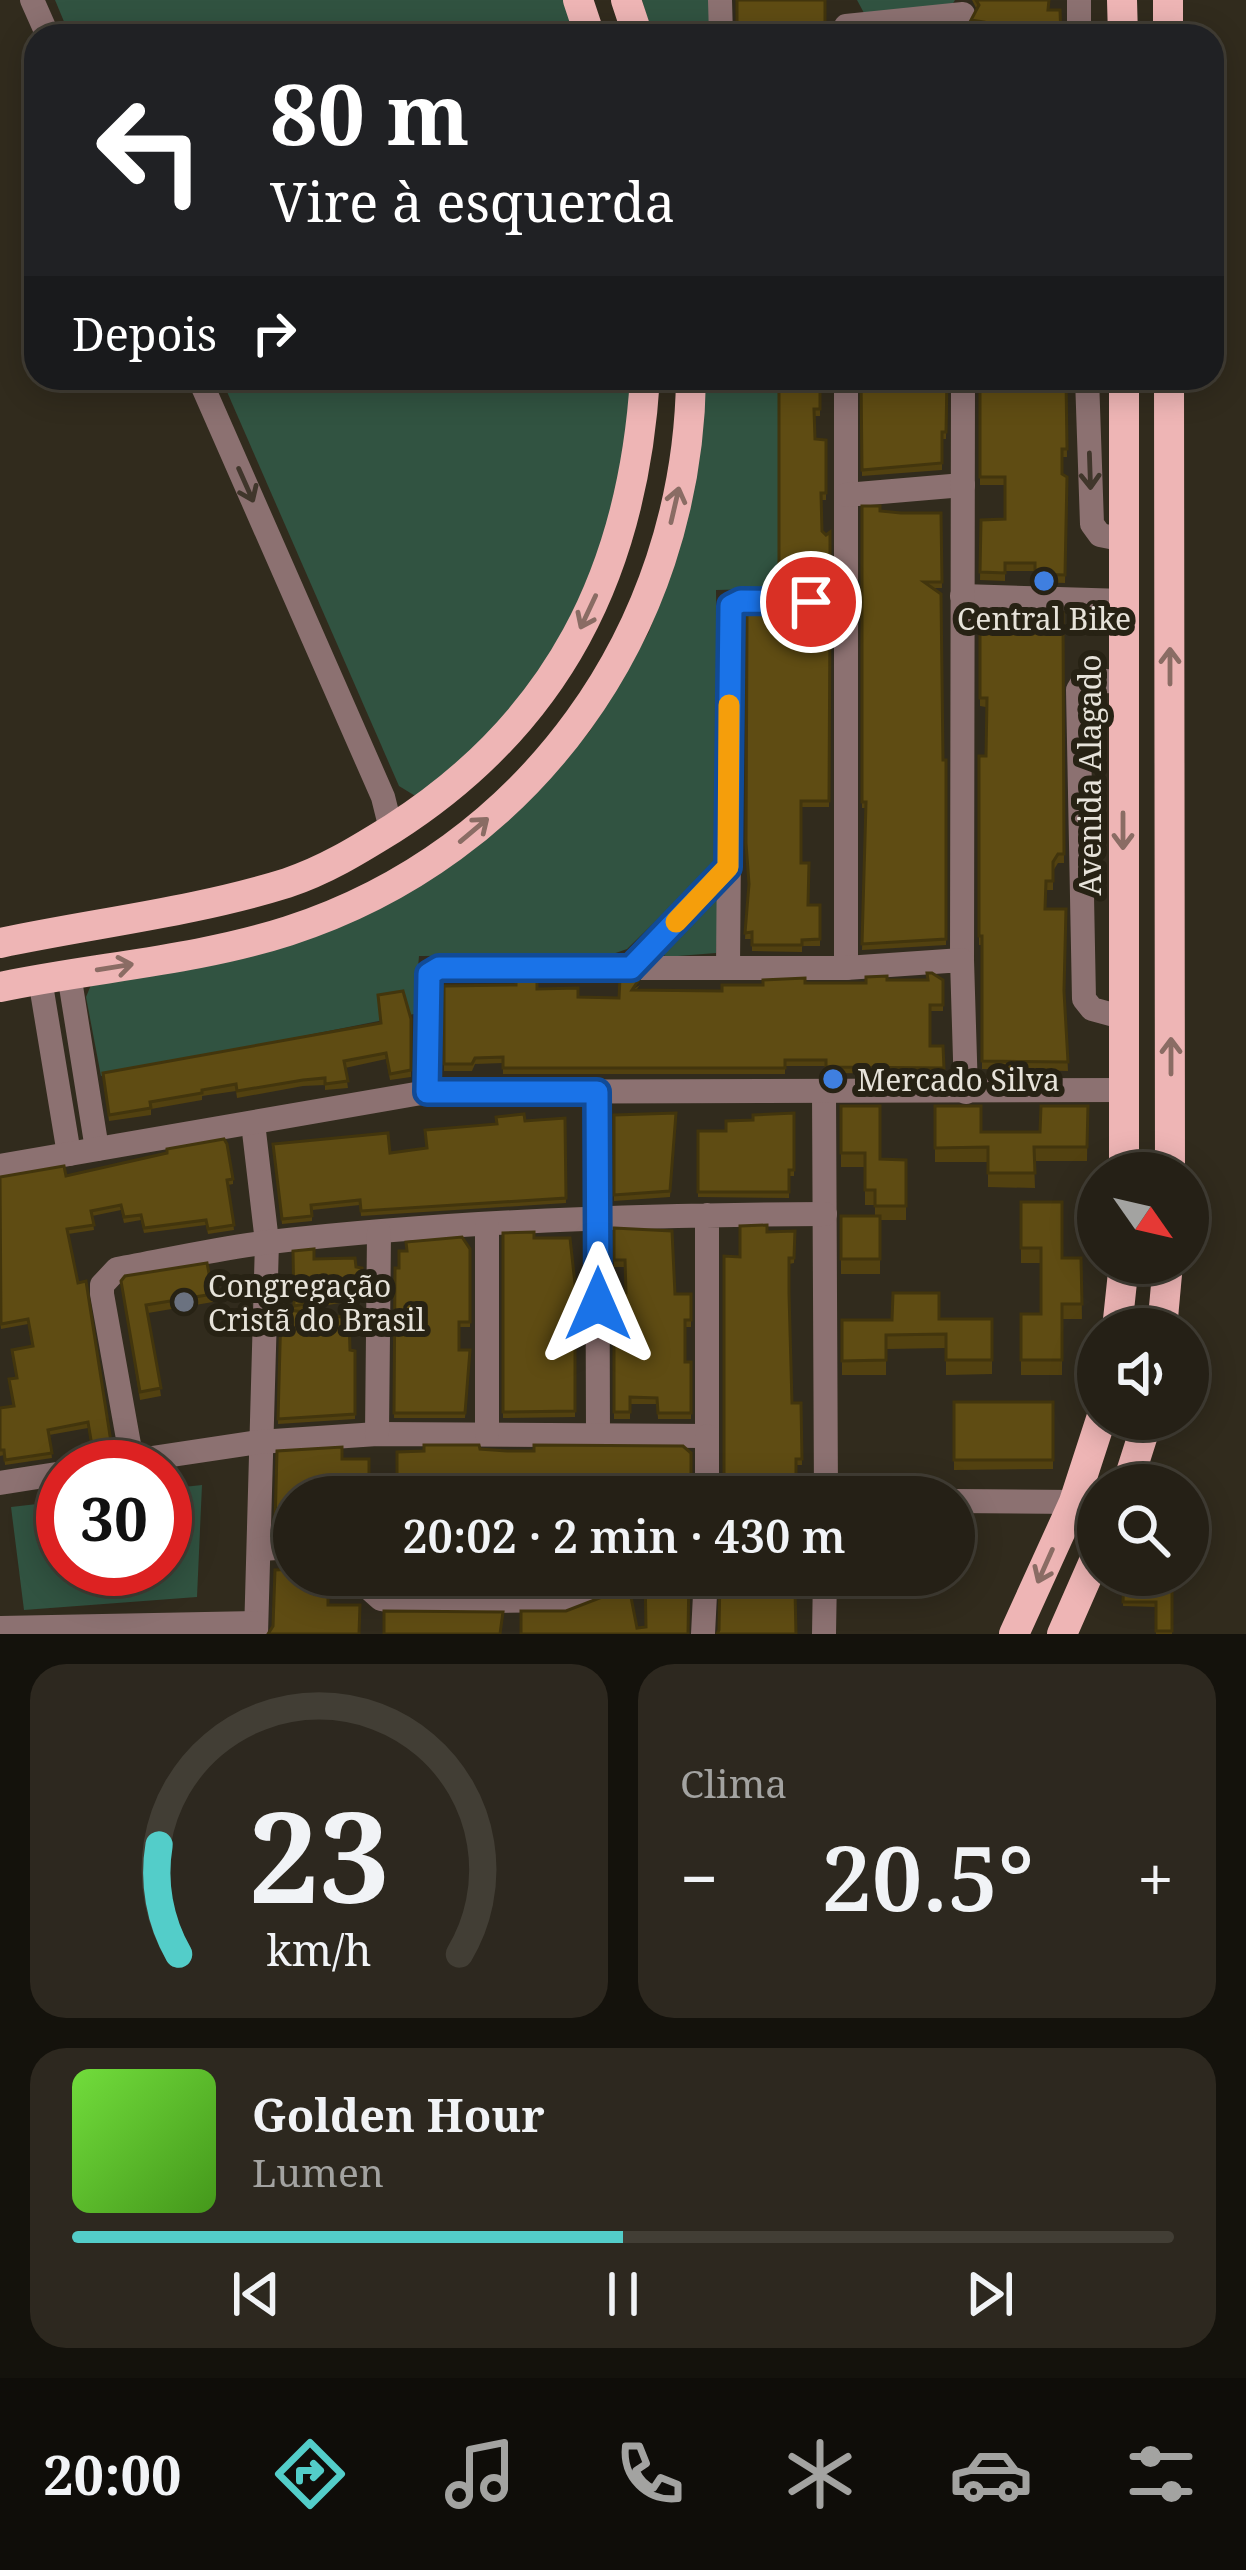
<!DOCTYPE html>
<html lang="pt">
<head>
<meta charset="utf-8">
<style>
	:root { --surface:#252016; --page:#2d281f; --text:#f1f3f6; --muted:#a3a3a1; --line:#423e35; --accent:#53cdc9 }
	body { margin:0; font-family:"Noto Serif",serif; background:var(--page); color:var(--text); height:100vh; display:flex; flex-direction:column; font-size:45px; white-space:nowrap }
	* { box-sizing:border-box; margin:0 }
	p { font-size:39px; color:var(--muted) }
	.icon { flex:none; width:66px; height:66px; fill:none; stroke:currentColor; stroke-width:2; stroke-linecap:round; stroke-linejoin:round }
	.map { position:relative; height:1634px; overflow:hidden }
	.sheet { display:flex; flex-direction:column; gap:30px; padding:30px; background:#14120c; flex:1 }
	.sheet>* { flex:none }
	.hud { position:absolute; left:24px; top:24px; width:1200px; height:366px; border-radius:36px; box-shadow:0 6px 30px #0003,0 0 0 3px var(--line); background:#202124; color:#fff; overflow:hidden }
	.needle { width:78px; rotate:124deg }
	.fabs { position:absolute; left:1077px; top:1152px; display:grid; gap:24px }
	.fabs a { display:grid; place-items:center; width:132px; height:132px; border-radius:50%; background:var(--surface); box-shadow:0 6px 30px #0003,0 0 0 3px var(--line); font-size:60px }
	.speed { position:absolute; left:36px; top:1440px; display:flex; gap:24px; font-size:60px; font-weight:700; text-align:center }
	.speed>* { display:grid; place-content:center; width:156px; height:156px; border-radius:50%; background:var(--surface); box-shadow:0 6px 30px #0003,0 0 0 3px var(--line); line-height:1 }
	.speed .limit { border:18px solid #d22; background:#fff; color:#111 }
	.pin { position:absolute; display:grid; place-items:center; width:102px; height:102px; color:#fff; margin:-51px; border:6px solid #fff; border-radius:50%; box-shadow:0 3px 12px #0007 }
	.me { position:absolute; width:132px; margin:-66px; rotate:0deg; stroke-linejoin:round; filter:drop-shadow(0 0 9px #0008) }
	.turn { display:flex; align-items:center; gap:42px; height:252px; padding:0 48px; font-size:54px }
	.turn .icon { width:156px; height:156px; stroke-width:2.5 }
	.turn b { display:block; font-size:84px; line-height:102px }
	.then { display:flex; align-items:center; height:114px; padding:0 48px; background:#0003; gap:24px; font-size:45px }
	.big { font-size:90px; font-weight:600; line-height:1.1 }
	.sheet .card { flex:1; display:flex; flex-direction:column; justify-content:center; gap:18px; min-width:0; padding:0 42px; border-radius:36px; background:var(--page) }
	.sheet .dial { align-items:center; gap:0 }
	.dial svg { height:312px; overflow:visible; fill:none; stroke:var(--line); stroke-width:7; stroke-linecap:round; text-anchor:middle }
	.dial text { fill:var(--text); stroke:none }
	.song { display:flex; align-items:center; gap:36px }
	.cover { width:144px; height:144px; border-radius:18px; background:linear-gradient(135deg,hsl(100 70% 55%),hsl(100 70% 35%)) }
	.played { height:12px; border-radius:6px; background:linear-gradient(90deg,var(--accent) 50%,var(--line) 50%) }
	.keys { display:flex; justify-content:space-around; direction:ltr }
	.heat { display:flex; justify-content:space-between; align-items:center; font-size:66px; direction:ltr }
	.sheet .tiles { flex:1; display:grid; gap:30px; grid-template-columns:1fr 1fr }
	.card:last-child { grid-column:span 2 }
	.trip { position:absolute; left:273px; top:1476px; width:702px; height:120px; border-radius:60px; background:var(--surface); box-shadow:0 6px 30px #0003,0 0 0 3px var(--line); font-weight:600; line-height:120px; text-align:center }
	.tab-bar { display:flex; height:192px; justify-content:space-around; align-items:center; background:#0f0d09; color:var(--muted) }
	.tab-bar .icon { width:84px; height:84px }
	.tab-bar .on { color:var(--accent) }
	.tab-bar b { font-size:54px; color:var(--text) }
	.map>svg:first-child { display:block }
	.green { fill:#315341 }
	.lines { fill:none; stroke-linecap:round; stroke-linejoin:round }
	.minor { stroke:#8c7171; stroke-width:24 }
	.major { stroke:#eeb5b5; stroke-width:30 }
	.wall { fill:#524110 }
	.building { fill:#5f4c13; stroke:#42350d; stroke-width:3 }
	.oneway { stroke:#40362b }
	.oneway2 { stroke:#8a6c64 }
	.route-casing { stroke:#114b97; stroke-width:30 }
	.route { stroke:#1a73e8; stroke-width:21 }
	.slow { stroke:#f59e0b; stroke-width:21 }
	.shop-dot { fill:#3f7fe0; stroke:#272214; stroke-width:4.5 }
	.worship-dot { fill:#6b7280; stroke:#272214; stroke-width:4.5 }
	.labels { text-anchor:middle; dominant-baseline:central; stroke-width:12; stroke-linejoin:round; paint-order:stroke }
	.poi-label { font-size:30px; fill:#e7e3da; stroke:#272214; text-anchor:start }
	.street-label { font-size:30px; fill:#e7e3da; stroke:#272214 }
</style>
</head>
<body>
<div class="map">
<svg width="1246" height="1634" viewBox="0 0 1246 1634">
	<rect width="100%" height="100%" fill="#312b1d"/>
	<!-- green -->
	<g class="green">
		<polygon points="55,0 571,0 583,36 70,36"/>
		<polygon points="642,0 715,0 715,36 652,36"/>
		<polygon points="857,0 955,0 950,8 864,13"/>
		<polygon points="221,378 635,378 635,419 596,579 516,716 417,797 399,786"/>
		<polygon points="702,378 786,378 788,588 716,590 719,847 711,867 627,949 610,955 419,956 414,1014 101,1076 86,997 91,985 226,959 523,805 590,731 649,632 672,566"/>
		<polygon points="716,897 720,899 716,953 665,957 662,949"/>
		<polygon points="202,1485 197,1597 24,1610 11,1507 63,1501 63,1569 165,1569 165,1489"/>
	</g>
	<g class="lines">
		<!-- minor -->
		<g class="minor">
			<polyline points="32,0 48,36"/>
			<polyline points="720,0 721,36"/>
			<polyline points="1079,0 1079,36"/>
			<polyline points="846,26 963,14"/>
			<polyline points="199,378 383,797 391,829"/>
			<polyline points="846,378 846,968"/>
			<polyline points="1087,378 1092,524 1100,535 1125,540"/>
			<polyline points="846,495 963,485"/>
			<polyline points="962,596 1125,601"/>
			<polyline points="962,960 963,378"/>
			<polyline points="631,968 728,867"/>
			<polyline points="728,968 731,606 741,601 846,602"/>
			<polyline points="69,974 97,1149"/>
			<polyline points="40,979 69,1154"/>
			<polyline points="1125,1018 1092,1009 1084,999 1078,690 1084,680 1125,682"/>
			<polyline points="427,1092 428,979 439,968 846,968 962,960 966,1092"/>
			<polyline points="597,1092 598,1435"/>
			<polyline points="824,1092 826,1497"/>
			<polyline points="253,1123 267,1242 256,1634"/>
			<polyline points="0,1166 427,1092 1125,1090"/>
			<path d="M707,1215V1436L377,1434L259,1442L132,1461L102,1294V1285L117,1269C167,1260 219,1248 270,1242C454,1221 639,1215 825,1214"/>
			<polyline points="487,1225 487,1434"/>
			<polyline points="377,1434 379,1233"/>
			<polyline points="707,1436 707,1497"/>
			<polyline points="95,1467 132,1461"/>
			<polyline points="0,1483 63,1473"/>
			<polyline points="954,1501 1074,1502"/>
			<polyline points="261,1549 294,1547"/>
			<polyline points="354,1575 381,1599 398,1602 565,1600 588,1593 606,1575"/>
			<polyline points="0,1628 256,1623"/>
			<polyline points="703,1634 706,1575"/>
			<polyline points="824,1634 825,1575"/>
		</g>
		<!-- major -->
		<g class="major">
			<polyline points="578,0 590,36"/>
			<polyline points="626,0 638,36"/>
			<polyline points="1122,0 1123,36"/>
			<polyline points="1168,0 1168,36"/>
			<polyline points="1124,378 1124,1173"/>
			<polyline points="1169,378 1170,1173"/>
			<path d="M0,943C95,923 194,912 287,883C326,870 358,850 392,829C558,723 633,572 645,378"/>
			<path d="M0,987C95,967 195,961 288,931C529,853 688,631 691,378"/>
			<polyline points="1117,1329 1124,1263"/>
			<polyline points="1162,1329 1168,1263"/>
			<polyline points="1127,1485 1148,1419"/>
			<polyline points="1014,1634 1074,1502 1101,1419"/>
			<polyline points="1062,1634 1098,1552"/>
		</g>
	</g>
	<!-- wall -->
	<g class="wall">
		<polygon points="972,0 1049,0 984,30 971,28 971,20 977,10"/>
		<polygon points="779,378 820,378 820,416 814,416 815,439 826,440 826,500 822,500 822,531 826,535 830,532 830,563 822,562 822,583 779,584"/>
		<polygon points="861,378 947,378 946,439 942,439 942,470 862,476"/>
		<polygon points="980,378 1066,378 1067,457 1062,457 1062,474 1067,477 1065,583 1035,582 1035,571 1005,571 1005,581 980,580 981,520 1005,519 1005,485 980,485"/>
		<polygon points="862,506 880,511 901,513 941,513 942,588 933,588 943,760 946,760 946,945 862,950 866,808 862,808"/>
		<polygon points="1063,612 1064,863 1058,863 1053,871 1053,890 1046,890 1045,909 1064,994 1068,1071 982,1069 982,945 979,945 979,756 986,756 986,707 980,706 980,617 1035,618"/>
		<polygon points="801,618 830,618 829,807 801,807 801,863 808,905 820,905 820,946 802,946 802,952 752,951 752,939 745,939 748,887"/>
		<polygon points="887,980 943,980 943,1011 930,1011 930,1046 943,1046 944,1074 826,1073 826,1066 785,1066 785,1074 503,1074 503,1063 475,1064 472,1071 444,1071 444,986 537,989 578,997 619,998 640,985 636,990 722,991 805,983 866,983"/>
		<polygon points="411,1019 411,1077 390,1080 386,1059 345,1068 348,1088 325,1090 325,1085 303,1086 237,1098 236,1091 202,1096 202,1100 151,1109 151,1115 109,1121 103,1073"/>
		<polygon points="841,1106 880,1159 906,1206 906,1220 880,1220 880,1274 841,1274 841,1216 875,1216 875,1205 865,1205 865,1167 841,1167"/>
		<polygon points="935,1106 981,1132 1040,1132 1088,1106 1087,1161 1034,1161 1035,1188 988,1187 988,1162 935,1162"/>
		<polygon points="676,1113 670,1197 614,1201 614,1115"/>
		<polygon points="794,1113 794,1176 789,1176 789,1198 698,1197 698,1131 726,1131 753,1120"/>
		<polygon points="565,1118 566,1203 361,1216 360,1205 312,1210 312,1221 282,1224 273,1144 390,1153 427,1148 525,1121"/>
		<polygon points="66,1176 233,1179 233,1184 228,1185 234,1230 208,1234 206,1225 144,1233 141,1220 124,1223 121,1210 92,1216 94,1230 68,1234 111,1448 92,1451 88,1428 49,1435 52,1458 5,1465 4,1455 0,1456 0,1408 13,1406 9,1379 16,1378 12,1350 32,1347 28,1324 1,1329 0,1321"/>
		<polygon points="1021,1202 1062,1258 1081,1258 1082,1319 1062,1319 1062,1375 1021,1375 1021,1314 1041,1314 1041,1263 1021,1263"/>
		<polygon points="614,1228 675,1294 691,1294 691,1327 685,1327 685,1362 691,1362 691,1419 658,1419 657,1404 630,1404 630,1419 614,1419 614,1293 626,1293 625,1267 614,1267"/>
		<polygon points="795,1231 794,1263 789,1264 792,1403 801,1403 802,1465 796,1465 724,1491 740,1257"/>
		<polygon points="503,1233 534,1238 576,1293 581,1294 581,1327 575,1327 575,1417 503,1418"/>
		<polygon points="470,1249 470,1327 459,1327 459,1350 470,1350 465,1418 394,1418 395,1268 399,1268 407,1251"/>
		<polygon points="293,1251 314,1259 362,1268 362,1299 295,1311 350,1350 355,1351 355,1419 278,1424 281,1309 294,1310"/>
		<polygon points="121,1281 213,1294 213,1302 148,1313 161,1396 140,1400"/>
		<polygon points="992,1319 992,1374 946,1375 946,1348 886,1349 886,1375 842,1375 842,1320"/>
		<polygon points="954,1402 1053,1402 1053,1469 954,1470"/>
		<polygon points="480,1449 507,1451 691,1453 691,1487 294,1497 294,1532 275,1532 277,1451 342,1459 369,1488 397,1488"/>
		<polygon points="1124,1575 1172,1575 1172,1634 1156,1634 1156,1607 1123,1606"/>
	</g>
	<!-- building -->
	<g class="building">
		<polygon points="737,0 825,0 825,36 734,36 737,29"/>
		<polygon points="976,0 1049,0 1048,10 1060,10 1061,36 984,36 984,22 971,20 979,5"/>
		<polygon points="779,378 820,378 820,409 814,409 815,439 826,440 826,493 821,493 822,531 826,535 830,532 830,556 822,556 822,576 779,577"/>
		<polygon points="861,378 947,378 946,432 942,432 942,463 862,470"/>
		<polygon points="980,378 1066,378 1067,449 1062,449 1062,474 1067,477 1065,575 1035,574 1035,563 1005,563 1005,573 980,572 981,520 1005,519 1005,477 980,477"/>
		<polygon points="862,506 880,506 880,511 901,513 941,513 942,582 924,582 941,594 943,760 946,760 946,939 862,944 866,802 862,802"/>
		<polygon points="747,611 801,612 801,618 830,618 829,801 801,801 801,863 809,863 808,905 820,905 820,939 802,940 802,945 752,945 752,932 745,933 749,884 746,843"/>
		<polygon points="1035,612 1063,612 1064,854 1058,854 1053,862 1053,881 1046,881 1045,909 1066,909 1064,991 1068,1062 982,1061 982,936 979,936 979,756 986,756 987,698 980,698 980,617 1035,618"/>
		<polygon points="927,973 932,973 943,980 943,1005 930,1005 930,1046 943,1046 944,1068 826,1067 826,1060 785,1060 785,1068 503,1068 503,1057 475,1058 472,1064 444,1064 444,986 516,985 516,978 537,978 537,989 578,988 578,997 619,998 620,978 640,978 632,990 722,991 722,985 763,985 763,980 805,978 805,983 866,983 866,977 887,976 887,980 928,980"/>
		<polygon points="403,991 411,1019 411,1070 390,1074 386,1053 344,1061 348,1081 325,1084 325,1078 303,1080 237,1091 236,1084 202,1090 202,1093 150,1102 151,1108 109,1115 103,1073 381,1023 378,995"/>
		<polygon points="841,1106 880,1106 880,1159 906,1160 906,1206 875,1206 875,1190 865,1190 865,1153 841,1153"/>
		<polygon points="935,1106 981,1106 981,1132 1040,1132 1041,1106 1088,1106 1087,1147 1034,1147 1035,1173 988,1173 988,1147 935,1148"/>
		<polygon points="676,1113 670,1191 614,1195 614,1115"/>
		<polygon points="794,1113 794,1170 789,1170 789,1192 698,1192 698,1131 726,1131 726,1121 753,1120 753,1115"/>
		<polygon points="524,1114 525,1121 565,1118 566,1198 361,1211 360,1200 311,1205 312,1216 282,1219 273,1144 388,1133 390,1153 427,1148 425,1130 497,1124 496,1117"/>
		<polygon points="224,1139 227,1144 233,1179 227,1180 234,1225 208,1229 206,1220 144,1228 141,1215 124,1217 121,1205 91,1211 94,1225 67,1229 78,1283 86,1281 111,1442 92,1446 88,1422 48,1430 52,1453 5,1460 4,1450 0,1450 0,1408 14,1406 9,1379 17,1378 12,1350 33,1346 28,1319 1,1324 0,1177 64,1166 66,1176 167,1153 167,1149"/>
		<polygon points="1021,1202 1062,1202 1062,1258 1081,1258 1082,1304 1062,1304 1062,1360 1021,1360 1021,1314 1041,1314 1041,1248 1021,1248"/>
		<rect x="841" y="1216" width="39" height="43"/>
		<polygon points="767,1225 767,1232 795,1231 794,1258 789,1258 789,1293 792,1403 801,1403 802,1459 796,1459 796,1497 719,1497 724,1491 724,1256 740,1257 740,1226"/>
		<polygon points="614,1228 672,1231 675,1294 691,1294 691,1320 685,1320 685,1362 691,1362 691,1413 658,1413 657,1398 630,1397 630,1412 614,1412 614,1293 626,1293 625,1260 614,1260"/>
		<polygon points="534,1232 534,1238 570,1238 576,1293 581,1294 581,1321 575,1321 575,1411 503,1412 503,1233"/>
		<polygon points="462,1237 470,1249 470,1322 459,1322 459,1350 470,1350 465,1413 394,1413 395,1268 399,1268 399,1251 407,1251 406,1242"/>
		<polygon points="314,1249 314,1259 355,1258 356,1267 362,1268 362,1294 294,1306 293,1251"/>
		<polygon points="207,1263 213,1294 146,1305 161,1388 140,1392 121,1281 125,1276"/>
		<polygon points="893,1293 939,1293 939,1319 992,1319 992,1360 946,1360 946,1334 886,1335 886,1360 842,1361 842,1320 892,1320"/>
		<polygon points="281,1309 349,1318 350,1350 355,1351 355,1414 278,1419"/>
		<rect x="954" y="1402" width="99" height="58"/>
		<polygon points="424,1445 479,1445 480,1449 507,1451 534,1451 534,1445 683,1446 691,1453 691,1481 679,1481 679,1497 294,1497 294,1526 275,1525 277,1451 342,1447 342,1459 369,1459 369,1488 397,1488 397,1452 424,1451"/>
		<polygon points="294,1569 294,1575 328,1575 328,1605 360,1605 359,1634 268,1634 273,1626 275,1570"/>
		<polygon points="645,1575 689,1575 688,1634 521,1634 521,1611 566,1611 602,1597 631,1597 637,1628 646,1627"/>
		<polygon points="720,1575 779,1575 779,1580 785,1580 785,1590 795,1590 796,1634 717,1634 719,1630"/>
		<polygon points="1124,1575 1172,1575 1172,1631 1156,1631 1156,1602 1123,1602"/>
		<polygon points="384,1611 503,1612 500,1634 384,1634"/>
	</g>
	<!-- one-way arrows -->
	<defs><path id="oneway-shaft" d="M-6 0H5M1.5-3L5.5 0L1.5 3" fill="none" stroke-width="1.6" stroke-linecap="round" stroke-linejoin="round" transform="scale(3)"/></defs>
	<g class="oneway">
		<use href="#oneway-shaft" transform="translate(1090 471) rotate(88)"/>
		<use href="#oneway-shaft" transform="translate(246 485) rotate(66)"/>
	</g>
	<g class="oneway2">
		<use href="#oneway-shaft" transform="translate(675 505) rotate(-77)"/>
		<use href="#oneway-shaft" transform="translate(588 612) rotate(115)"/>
		<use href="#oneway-shaft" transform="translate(1170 666) rotate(-90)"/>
		<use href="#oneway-shaft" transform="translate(474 830) rotate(-40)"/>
		<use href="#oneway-shaft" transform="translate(1123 831) rotate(90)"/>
		<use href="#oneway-shaft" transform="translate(115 967) rotate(-9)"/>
		<use href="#oneway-shaft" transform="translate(1171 1056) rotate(-90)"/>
		<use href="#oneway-shaft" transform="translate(1045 1566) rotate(114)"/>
	</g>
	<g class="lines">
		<defs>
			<polyline id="route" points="598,1304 597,1092 427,1092 429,974 439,968 631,968 728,867 731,606 741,601 811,602"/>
		</defs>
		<!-- route casing -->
		<use href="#route" class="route-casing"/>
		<!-- route -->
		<use href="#route" class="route"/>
		<!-- slow -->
		<polyline class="slow" points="676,922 728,867 729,705"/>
	</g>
	<!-- markers -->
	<g class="shop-dot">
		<circle cx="1044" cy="581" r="12"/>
		<circle cx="833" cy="1079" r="12"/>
	</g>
	<circle class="worship-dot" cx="184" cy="1302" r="12"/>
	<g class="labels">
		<!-- poi labels -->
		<g class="poi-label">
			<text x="1044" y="618" text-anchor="middle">Central Bike</text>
			<text x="857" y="1079">Mercado Silva</text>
			<text x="208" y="1285">Congregação<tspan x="208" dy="34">Cristã do Brasil</tspan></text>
		</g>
		<!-- street labels -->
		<g class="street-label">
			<text transform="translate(1089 775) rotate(-90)">Avenida Alagado</text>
		</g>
	</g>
</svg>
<div class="fabs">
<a><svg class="needle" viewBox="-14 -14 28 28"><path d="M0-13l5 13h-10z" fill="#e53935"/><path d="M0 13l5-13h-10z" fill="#a3a3a1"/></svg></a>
<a><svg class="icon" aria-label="sound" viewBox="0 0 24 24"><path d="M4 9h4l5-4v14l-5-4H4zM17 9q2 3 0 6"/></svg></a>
<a><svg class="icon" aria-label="search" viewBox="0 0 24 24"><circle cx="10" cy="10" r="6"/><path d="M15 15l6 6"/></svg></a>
</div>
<div class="speed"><div class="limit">30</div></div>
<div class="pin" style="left:811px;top:602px;background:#d93025"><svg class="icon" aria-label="arrive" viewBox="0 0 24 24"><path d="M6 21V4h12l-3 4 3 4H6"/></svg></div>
<svg class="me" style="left:598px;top:1304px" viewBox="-20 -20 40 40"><path d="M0-17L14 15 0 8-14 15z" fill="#1a73e8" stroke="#fff" stroke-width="4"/></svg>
<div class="trip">20:02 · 2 min · 430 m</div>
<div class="hud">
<div class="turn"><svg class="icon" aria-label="left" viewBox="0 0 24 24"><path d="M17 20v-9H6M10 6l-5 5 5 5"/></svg><div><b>80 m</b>Vire à esquerda</div></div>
<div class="then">Depois<svg class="icon" aria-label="right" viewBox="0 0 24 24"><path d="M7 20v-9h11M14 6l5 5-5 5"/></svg></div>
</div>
</div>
<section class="sheet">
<div class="tiles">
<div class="card dial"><svg viewBox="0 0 100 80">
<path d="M14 69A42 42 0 1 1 86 69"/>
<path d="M14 69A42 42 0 0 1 9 41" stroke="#53cdc9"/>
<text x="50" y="56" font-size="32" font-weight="700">23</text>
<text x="50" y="72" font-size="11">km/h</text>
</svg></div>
<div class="card"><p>Clima</p>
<div class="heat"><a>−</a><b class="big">20.5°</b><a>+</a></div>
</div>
<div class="card">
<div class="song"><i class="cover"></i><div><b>Golden Hour</b><p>Lumen</p></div></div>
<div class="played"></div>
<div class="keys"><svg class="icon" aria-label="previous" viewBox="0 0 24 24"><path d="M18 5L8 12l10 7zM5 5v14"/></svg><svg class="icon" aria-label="pause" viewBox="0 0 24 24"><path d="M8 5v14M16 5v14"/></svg><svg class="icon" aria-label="next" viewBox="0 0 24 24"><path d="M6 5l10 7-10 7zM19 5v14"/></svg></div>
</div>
</div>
</section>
<nav class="tab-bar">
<b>20:00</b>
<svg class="icon on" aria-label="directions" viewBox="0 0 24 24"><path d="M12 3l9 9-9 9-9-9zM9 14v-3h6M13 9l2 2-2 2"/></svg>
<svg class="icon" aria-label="music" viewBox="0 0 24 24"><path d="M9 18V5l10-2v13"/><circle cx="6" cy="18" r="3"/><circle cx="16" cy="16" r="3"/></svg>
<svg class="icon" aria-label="phone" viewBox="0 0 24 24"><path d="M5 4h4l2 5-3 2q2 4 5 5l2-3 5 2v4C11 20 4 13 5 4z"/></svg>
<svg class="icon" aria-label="climate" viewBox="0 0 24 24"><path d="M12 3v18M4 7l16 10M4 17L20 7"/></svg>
<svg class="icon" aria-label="car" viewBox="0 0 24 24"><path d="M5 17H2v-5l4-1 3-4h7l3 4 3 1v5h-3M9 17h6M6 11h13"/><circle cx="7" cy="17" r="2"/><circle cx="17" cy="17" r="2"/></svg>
<svg class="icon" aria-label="filters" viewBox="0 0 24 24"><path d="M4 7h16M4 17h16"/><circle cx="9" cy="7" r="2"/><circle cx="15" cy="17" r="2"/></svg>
</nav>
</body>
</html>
